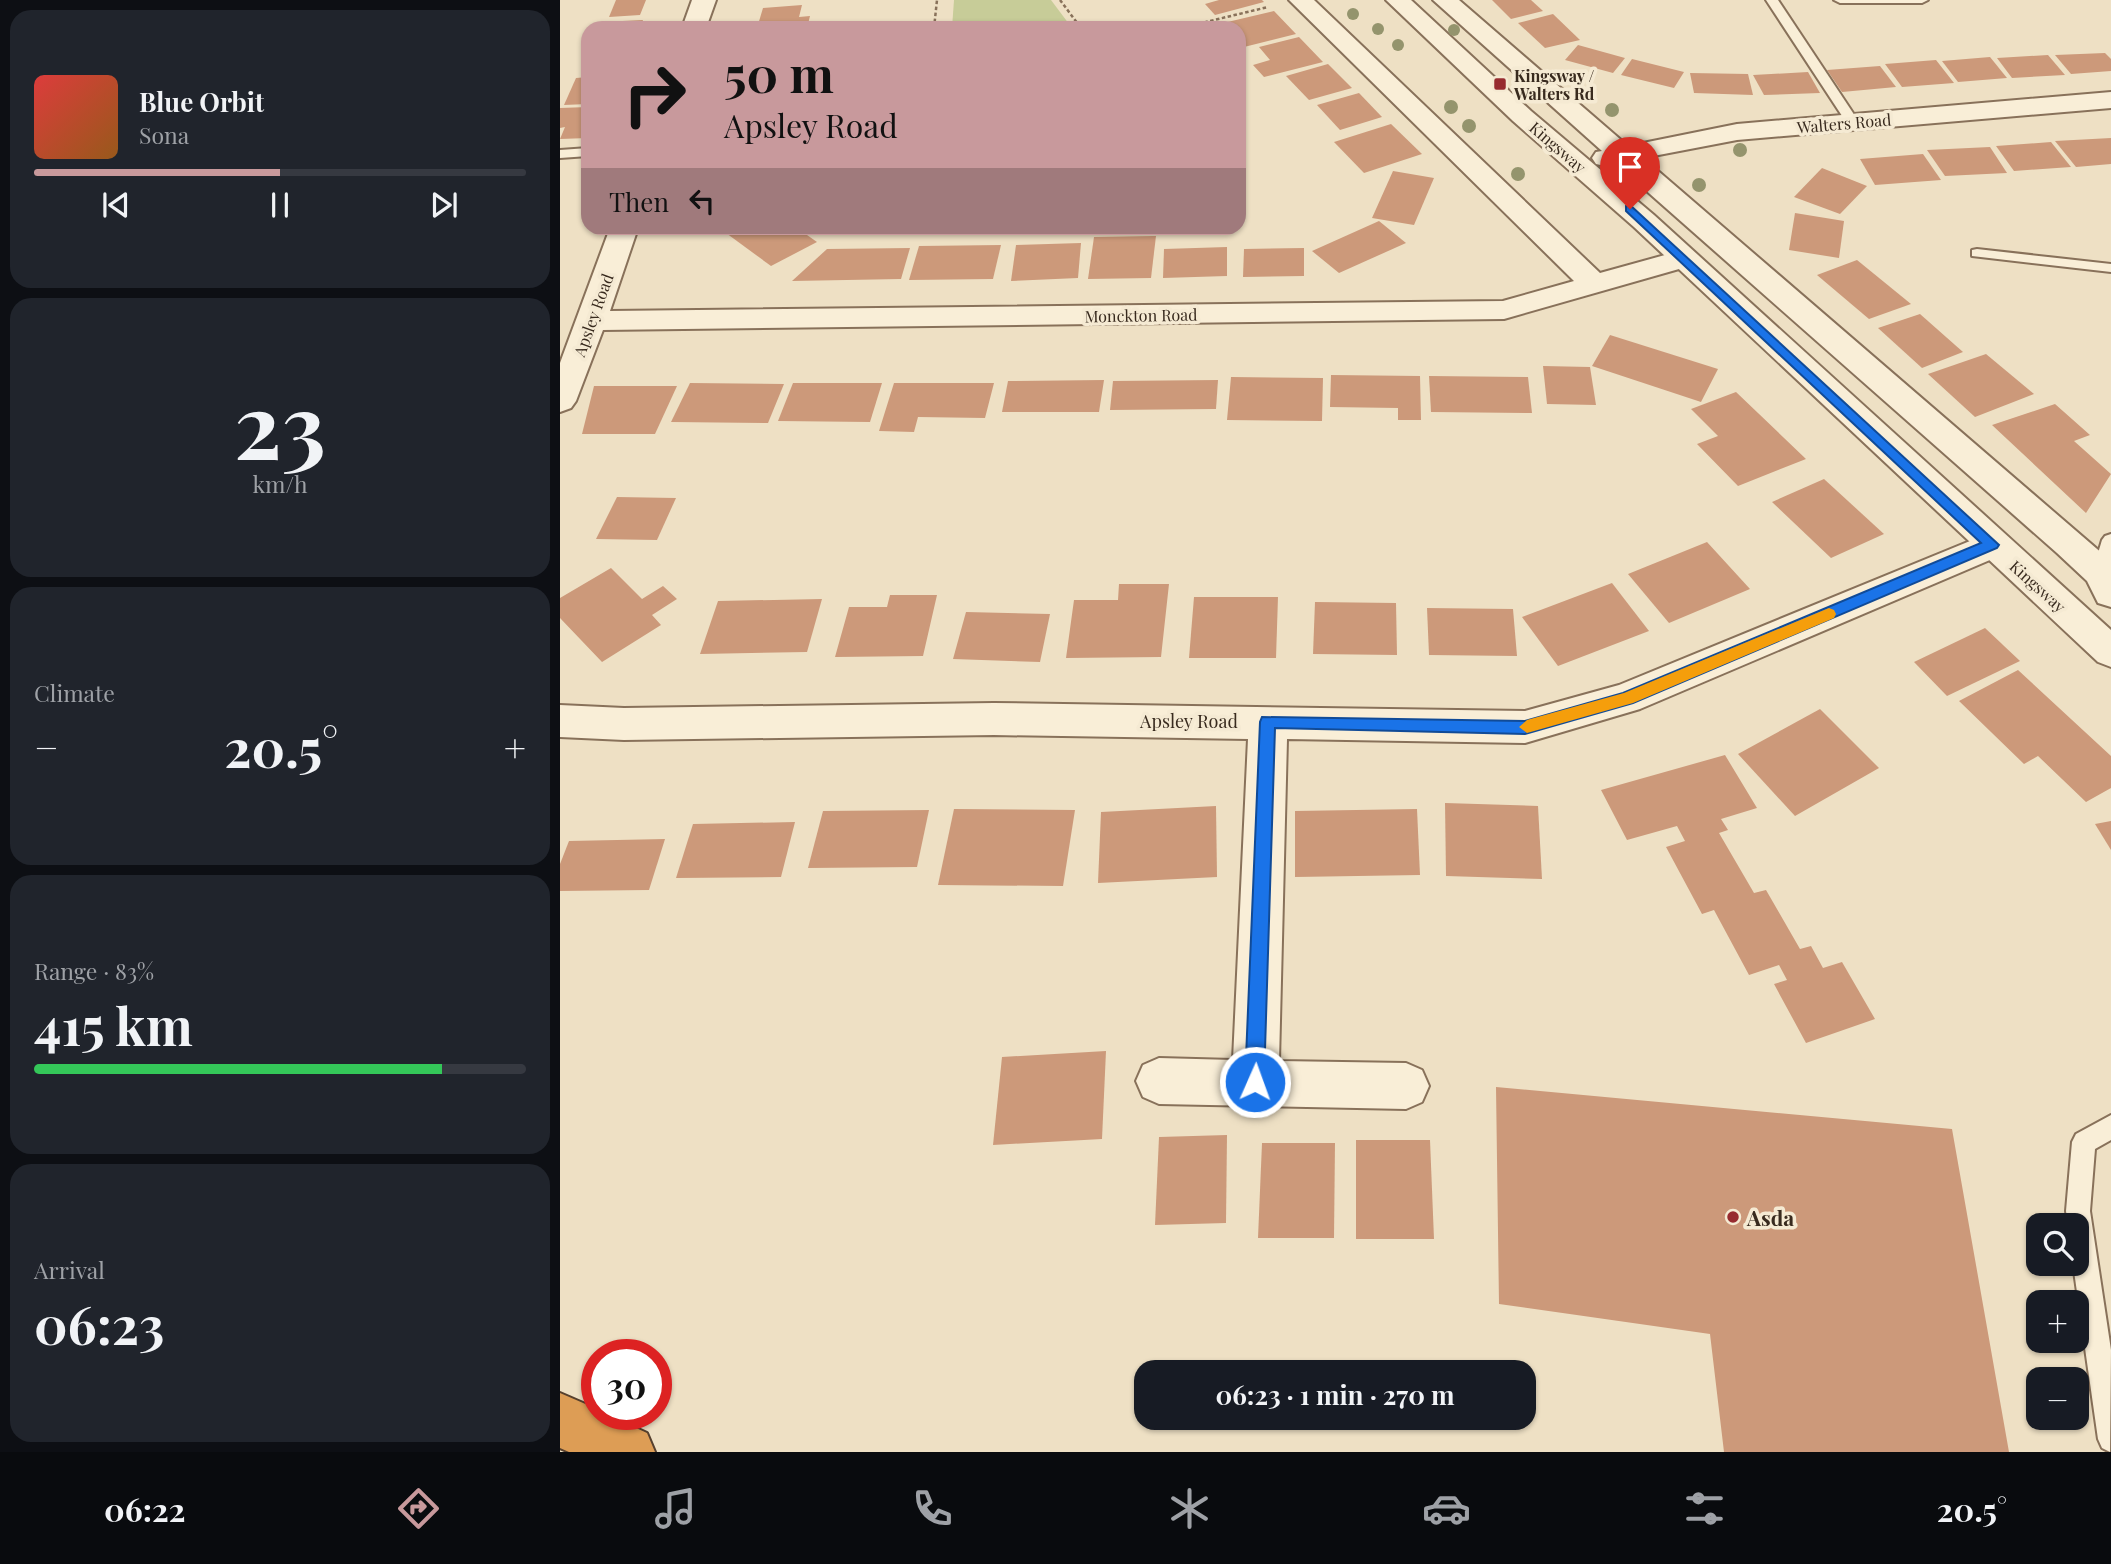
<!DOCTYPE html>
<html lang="en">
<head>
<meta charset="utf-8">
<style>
	:root { --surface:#171b24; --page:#20242c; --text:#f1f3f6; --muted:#9ea1a6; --line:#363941; --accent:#c8999c }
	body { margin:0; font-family:"Playfair Display",serif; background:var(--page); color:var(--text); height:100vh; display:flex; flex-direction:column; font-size:26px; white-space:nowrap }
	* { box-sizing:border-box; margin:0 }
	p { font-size:23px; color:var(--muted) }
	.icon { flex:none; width:38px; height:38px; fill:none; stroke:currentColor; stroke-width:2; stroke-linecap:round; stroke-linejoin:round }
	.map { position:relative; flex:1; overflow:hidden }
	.drawer { display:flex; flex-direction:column; gap:10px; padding:10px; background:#0d0f14; width:560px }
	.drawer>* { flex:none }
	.banner { position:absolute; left:21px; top:21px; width:665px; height:214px; border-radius:21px; box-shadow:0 2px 5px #0004; background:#c8999c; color:#111; overflow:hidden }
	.tools { position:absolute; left:1466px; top:1213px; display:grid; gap:14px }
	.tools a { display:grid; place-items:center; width:63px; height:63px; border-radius:14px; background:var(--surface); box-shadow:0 2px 5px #0004; font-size:35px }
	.speed { position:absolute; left:21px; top:1339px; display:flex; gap:14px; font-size:35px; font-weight:700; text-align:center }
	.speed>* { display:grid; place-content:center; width:91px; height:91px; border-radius:50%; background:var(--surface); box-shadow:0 2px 5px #0004; line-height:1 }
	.speed .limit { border:10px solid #d22; background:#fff; color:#111 }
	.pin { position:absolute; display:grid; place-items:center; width:60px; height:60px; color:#fff; margin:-72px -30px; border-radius:50% 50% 50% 0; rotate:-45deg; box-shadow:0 0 7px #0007 }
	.pin .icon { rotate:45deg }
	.me { position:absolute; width:77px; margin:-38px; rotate:2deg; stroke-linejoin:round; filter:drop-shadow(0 0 5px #0008) }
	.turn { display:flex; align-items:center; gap:24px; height:147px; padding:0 28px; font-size:32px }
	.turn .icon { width:91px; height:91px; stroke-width:2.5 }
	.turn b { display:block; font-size:49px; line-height:60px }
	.then { display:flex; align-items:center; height:66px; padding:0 28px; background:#0003; gap:14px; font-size:26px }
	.big { font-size:52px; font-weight:700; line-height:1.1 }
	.drawer .tile { flex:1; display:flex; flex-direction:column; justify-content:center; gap:10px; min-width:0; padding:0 24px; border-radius:21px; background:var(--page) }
	.drawer .dial { align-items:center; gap:0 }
	.dial b { font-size:91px; line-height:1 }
	.song { display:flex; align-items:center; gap:21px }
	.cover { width:84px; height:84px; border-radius:10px; background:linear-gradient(135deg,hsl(0 70% 55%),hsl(30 70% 35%)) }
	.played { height:7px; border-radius:4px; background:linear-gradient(90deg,var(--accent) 50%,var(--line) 50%) }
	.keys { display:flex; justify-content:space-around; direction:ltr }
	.heat { display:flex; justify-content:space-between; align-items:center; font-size:38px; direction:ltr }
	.charge { height:10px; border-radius:5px; background:linear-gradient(90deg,#34c759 83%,var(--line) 0) }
	.trip { position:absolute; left:574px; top:1360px; width:402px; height:70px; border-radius:21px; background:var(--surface); box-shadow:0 2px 5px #0004; font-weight:700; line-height:70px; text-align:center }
	.tab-bar { display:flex; height:112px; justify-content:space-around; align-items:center; background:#090b0e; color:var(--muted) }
	.tab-bar .icon { width:49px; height:49px }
	.tab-bar .selected { color:var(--accent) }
	.tab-bar b { font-size:32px; color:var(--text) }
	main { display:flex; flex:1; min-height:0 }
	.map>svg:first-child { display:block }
	.green { fill:#c7cc98 }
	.building { fill:#cc997a }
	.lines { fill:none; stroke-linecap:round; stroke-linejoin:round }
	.service-casing { stroke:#88715a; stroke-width:4 }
	.minor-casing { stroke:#88715a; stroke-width:4 }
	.tertiary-casing { stroke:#88715a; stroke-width:4 }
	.motorway-casing { stroke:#56402e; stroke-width:4 }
	.path { stroke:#88715a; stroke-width:2.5; stroke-dasharray:3.5 2.5; stroke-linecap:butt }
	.service { fill:#f9eed7; fill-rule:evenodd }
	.minor { fill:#f9eed7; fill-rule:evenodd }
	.tertiary { fill:#f9eed7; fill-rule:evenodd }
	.motorway { fill:#dd9d55; fill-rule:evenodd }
	.tree { fill:#94946d }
	.route { fill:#1a73e8; stroke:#114b97; stroke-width:2 }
	.slow { fill:#f59e0b }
	.poi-dot { fill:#972b2f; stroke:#f5ead3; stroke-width:2.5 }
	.labels { text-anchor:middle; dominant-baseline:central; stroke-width:7; stroke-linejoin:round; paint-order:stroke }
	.far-poi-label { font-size:16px; font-weight:bold; fill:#382a1e; stroke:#f5ead3; text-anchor:start }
	.far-street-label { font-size:16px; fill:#382a1e; stroke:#f5ead3 }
	.street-label { font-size:18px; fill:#382a1e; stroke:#f5ead3 }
	.near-poi-label { font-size:21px; font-weight:bold; fill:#382a1e; stroke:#f5ead3; text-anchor:start }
</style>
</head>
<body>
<main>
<section class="drawer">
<div class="tile">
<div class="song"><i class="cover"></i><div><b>Blue Orbit</b><p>Sona</p></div></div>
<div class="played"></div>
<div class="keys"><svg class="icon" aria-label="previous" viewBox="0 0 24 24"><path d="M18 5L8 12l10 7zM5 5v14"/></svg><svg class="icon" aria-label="pause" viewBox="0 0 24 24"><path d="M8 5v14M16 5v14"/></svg><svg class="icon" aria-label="next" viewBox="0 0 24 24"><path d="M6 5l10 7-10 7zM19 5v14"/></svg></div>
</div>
<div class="tile dial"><b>23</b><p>km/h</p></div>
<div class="tile"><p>Climate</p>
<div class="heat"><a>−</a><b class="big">20.5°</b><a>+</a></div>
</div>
<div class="tile"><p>Range · 83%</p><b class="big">415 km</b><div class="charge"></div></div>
<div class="tile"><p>Arrival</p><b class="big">06:23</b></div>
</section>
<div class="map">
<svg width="1551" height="1452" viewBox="0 0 1551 1452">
	<rect width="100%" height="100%" fill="#eee0c4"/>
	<!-- green -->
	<polygon class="green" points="394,0 491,0 512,28 392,28"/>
	<!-- building -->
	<g class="building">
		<polygon points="56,0 86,0 80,15 49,17"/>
		<polygon points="659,0 702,0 704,2 655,15 645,4"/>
		<polygon points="932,0 971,0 983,11 951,19"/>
		<polygon points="242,5 239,17 250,16 247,28 197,28 203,8"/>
		<polygon points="714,11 736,34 680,48 679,28 662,28 659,24"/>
		<polygon points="993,14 1020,40 985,48 958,23"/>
		<polygon points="83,20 80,28 40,28 42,22"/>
		<polygon points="739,37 763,62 704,77 693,65 710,60 699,47"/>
		<polygon points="1018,45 1065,58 1053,73 1005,60"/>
		<polygon points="1545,53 1551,59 1551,71 1511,74 1495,55"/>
		<polygon points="1488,55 1505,75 1452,78 1437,58"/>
		<polygon points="1430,57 1447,78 1398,82 1382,61"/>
		<polygon points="1072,59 1124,72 1114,88 1061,75"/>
		<polygon points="1376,60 1394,83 1342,87 1325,64"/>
		<polygon points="768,64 792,88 749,100 726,76"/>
		<polygon points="1320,66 1336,87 1282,92 1267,70"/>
		<polygon points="1248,72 1260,93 1204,95 1193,75"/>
		<polygon points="1130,73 1188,74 1193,95 1134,93"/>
		<polygon points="28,77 28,104 4,105 16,78"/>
		<polygon points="799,93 822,117 780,130 757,105"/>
		<polygon points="28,107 28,138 0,139 5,127 0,128 0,108"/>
		<polygon points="831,124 862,154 804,173 774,142"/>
		<polygon points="1551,138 1551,164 1516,167 1495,141"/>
		<polygon points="1491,142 1511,167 1454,171 1436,146"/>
		<polygon points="1430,147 1447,173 1385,176 1367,150"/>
		<polygon points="1363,154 1381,180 1315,185 1300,159"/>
		<polygon points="1262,168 1307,186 1280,214 1234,197"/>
		<polygon points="833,171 874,178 854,225 812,218"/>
		<polygon points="1235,213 1284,221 1279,258 1229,250"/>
		<polygon points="819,221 846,243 779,273 752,251"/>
		<polygon points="177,228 237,228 257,242 211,266 166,233"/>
		<polygon points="596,236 591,278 528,279 534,237"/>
		<polygon points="521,243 518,278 451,281 456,245"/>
		<polygon points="441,245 433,279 349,280 359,246"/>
		<polygon points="667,247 667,276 603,278 604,249"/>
		<polygon points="350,248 341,279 232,281 267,249"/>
		<polygon points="744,248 744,276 683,277 684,249"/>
		<polygon points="1297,260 1351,304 1309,319 1257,275"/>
		<polygon points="1360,314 1403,352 1362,368 1318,328"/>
		<polygon points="1050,335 1158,369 1141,402 1032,366"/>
		<polygon points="1426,354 1474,394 1415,417 1368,374"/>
		<polygon points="983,366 1030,367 1036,405 987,404"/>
		<polygon points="771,375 860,376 861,420 838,420 838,408 770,407"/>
		<polygon points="869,376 968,377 972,413 871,412"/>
		<polygon points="671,377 763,378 762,421 667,420"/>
		<polygon points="544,380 539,412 442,412 448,381"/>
		<polygon points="658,380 656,409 550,410 553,381"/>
		<polygon points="130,383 224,384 208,423 111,422"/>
		<polygon points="233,383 322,383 310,422 218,421"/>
		<polygon points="334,383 434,383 425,418 358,417 354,432 319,431"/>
		<polygon points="34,386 117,386 95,434 22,434"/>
		<polygon points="1176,392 1246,459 1178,486 1137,444 1158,436 1131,409"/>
		<polygon points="1495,404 1530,435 1514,441 1551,474 1526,513 1432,425"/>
		<polygon points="1264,479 1324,534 1271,558 1212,502"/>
		<polygon points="57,497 116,498 97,540 36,539"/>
		<polygon points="1147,542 1190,589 1109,623 1068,574"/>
		<polygon points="51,568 82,599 103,586 117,599 92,615 101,625 42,662 0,618 0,598"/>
		<polygon points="1052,583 1089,631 998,666 962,617"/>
		<polygon points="559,584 609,584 601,657 506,658 514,600 558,600"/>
		<polygon points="330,595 377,595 363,656 275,657 289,607 327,607"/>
		<polygon points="634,597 718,597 716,658 629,658"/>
		<polygon points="262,599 247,652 140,654 158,601"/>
		<polygon points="755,602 836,603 837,655 753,654"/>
		<polygon points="867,608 953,609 957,656 869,655"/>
		<polygon points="406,612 490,614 480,662 393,659"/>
		<polygon points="1425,628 1460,661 1387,696 1354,662"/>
		<polygon points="1458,670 1551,756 1551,788 1526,802 1478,756 1464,764 1399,701"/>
		<polygon points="1260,709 1319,768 1235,816 1178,754"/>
		<polygon points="1165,755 1197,808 1161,819 1168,830 1159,833 1194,893 1206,890 1240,949 1251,946 1263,968 1282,962 1315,1019 1246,1043 1214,984 1227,980 1219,965 1189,975 1154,910 1142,914 1106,847 1125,841 1117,826 1067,840 1041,790"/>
		<polygon points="885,803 978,806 982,879 886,876"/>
		<polygon points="656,806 657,877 538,883 541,812"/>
		<polygon points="394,809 515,810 503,886 378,885"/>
		<polygon points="857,809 860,875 735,877 735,811"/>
		<polygon points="369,810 357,867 248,868 263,811"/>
		<polygon points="1551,821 1551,850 1535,824"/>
		<polygon points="235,822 221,877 116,878 133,824"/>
		<polygon points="105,839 89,890 0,891 0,864 9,841"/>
		<polygon points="546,1051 542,1139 433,1145 442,1057"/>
		<polygon points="936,1087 1392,1129 1449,1452 1164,1452 1150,1334 939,1304"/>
		<polygon points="667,1135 666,1223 595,1225 599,1137"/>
		<polygon points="796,1140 870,1140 874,1239 796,1239"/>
		<polygon points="702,1143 775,1143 774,1238 698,1238"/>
	</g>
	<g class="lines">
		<defs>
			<g id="service">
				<polygon points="1206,0 1218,0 1299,122 1298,125 1288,125"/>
				<polygon points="1274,0 1368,0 1362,3 1280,3"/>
				<polygon points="28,148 28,156 0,158 0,150"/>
				<polygon points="1417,249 1551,264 1551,272 1412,256 1412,250"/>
				<polygon points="1551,534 1551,569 1547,578 1535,578 1532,573 1542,540 1545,536"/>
				<polygon points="1551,1115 1551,1140 1535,1149 1530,1211 1551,1350 1550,1452 1542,1448 1538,1439 1513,1264 1517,1264 1517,1225 1508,1225 1506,1211 1512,1142 1516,1134"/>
			</g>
			<g id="minor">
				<polygon points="132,0 156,0 146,28 122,28"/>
				<polygon points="729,0 754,0 1040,273 1123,250 1133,253 1137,259 1133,265 944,319 43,330 16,401 11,408 0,412 0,363 50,228 78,228 50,311 943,301 1014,281"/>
				<polygon points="873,0 899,0 1068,146 1177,124 1551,92 1551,108 1177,140 1083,158 1551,561 1551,607 1538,603 1527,581 1497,553 1056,164 1045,166 1036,164 1032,158 1036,152 1042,151"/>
				<polygon points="1432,532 1444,536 1449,545 1444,554 1080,709 965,743 727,739 719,1061 846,1063 862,1070 869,1086 862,1102 846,1109 599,1104 583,1097 576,1081 583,1065 599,1058 673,1060 688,739 434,735 64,740 0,737 0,705 64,708 434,703 965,711 1059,685"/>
			</g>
			<polygon id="tertiary" points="826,0 851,0 971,111 1094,215 1551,630 1551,667 1538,662 1074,227 953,121"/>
			<polygon id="motorway" points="0,1393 37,1409 37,1414 46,1414 87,1433 95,1452 9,1452 0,1448"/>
		</defs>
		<!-- service casing -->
		<use href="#service" class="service-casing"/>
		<!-- minor casing -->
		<use href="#minor" class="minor-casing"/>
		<!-- tertiary casing -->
		<use href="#tertiary" class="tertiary-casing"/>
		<!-- motorway casing -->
		<use href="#motorway" class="motorway-casing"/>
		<!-- path -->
		<g class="path">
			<polyline points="500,0 521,28"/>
			<polyline points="374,28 377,0"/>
			<polyline points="621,28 708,7"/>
		</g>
		<!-- service -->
		<use href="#service" class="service"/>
		<!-- minor -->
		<use href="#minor" class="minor"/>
		<!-- tertiary -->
		<use href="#tertiary" class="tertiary"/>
		<!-- motorway -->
		<use href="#motorway" class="motorway"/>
	</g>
	<!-- trees -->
	<g class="tree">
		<circle cx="793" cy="14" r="6"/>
		<circle cx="818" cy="29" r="6"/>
		<circle cx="894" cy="30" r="6"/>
		<circle cx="838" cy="45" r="6"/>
		<circle cx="891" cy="107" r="7"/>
		<circle cx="1052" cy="110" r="7"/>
		<circle cx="909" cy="126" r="7"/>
		<circle cx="1180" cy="150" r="7"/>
		<circle cx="958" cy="174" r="7"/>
		<circle cx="1139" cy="185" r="7"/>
	</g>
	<!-- route -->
	<polygon class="route" points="1070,205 1439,545 1437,548 1073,703 965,734 715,728 704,1082 701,1088 695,1091 688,1088 685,1082 700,722 702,717 965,721 1063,693 1421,543 1066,211 1066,206"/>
	<!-- slow -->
	<polygon class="slow" points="1269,608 1274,610 1276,614 1274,618 1073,703 967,733 959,727 967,720 1064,693"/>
	<!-- markers -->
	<g class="poi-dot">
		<rect x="933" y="77" width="14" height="14" rx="3.5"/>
		<circle cx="1173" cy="1217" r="7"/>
	</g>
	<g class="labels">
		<!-- far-poi labels -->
		<g class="far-poi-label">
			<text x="954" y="75">Kingsway /<tspan x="954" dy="18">Walters Rd</tspan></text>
		</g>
		<!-- far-street labels -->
		<g class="far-street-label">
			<text transform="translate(1284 123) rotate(-5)">Walters Road</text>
			<text transform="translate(998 147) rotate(41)">Kingsway</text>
			<text transform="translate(33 315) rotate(-70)">Apsley Road</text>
			<text transform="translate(581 315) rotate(-1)">Monckton Road</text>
			<text transform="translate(1478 586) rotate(42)">Kingsway</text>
		</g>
		<!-- street labels -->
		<g class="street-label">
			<text x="629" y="721">Apsley Road</text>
		</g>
		<!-- near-poi labels -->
		<g class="near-poi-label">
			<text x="1187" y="1217">Asda</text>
		</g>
	</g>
</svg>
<div class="tools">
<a><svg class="icon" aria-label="search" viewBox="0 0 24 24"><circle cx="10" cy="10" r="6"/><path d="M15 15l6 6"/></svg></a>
<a>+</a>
<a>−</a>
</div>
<div class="speed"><div class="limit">30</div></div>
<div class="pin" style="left:1070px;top:209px;background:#d93025"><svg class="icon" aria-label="arrive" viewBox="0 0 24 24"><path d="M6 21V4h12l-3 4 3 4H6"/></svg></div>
<svg class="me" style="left:695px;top:1082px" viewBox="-20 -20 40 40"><circle r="17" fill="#1a73e8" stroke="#fff" stroke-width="3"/><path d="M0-11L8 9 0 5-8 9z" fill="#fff"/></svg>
<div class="trip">06:23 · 1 min · 270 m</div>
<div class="banner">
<div class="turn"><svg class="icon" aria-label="right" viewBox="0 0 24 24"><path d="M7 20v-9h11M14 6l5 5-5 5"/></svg><div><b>50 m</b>Apsley Road</div></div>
<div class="then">Then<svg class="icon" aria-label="left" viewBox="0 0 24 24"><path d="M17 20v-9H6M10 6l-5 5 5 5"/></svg></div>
</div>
</div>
</main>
<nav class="tab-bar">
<b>06:22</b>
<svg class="icon selected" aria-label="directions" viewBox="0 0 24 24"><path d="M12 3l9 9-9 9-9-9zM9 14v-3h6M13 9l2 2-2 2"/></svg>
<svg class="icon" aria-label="music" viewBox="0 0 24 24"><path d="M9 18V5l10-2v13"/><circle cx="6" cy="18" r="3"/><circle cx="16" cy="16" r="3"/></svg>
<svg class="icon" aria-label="phone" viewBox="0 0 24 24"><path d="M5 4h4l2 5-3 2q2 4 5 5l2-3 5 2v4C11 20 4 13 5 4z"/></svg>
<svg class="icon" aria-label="climate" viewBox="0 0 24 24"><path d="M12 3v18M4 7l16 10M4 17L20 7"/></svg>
<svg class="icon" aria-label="car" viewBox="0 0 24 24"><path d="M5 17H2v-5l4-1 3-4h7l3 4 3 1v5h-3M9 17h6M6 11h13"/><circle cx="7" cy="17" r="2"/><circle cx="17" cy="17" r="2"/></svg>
<svg class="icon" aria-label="filters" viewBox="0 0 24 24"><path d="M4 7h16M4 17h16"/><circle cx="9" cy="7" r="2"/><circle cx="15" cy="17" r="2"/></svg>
<b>20.5°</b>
</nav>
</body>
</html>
